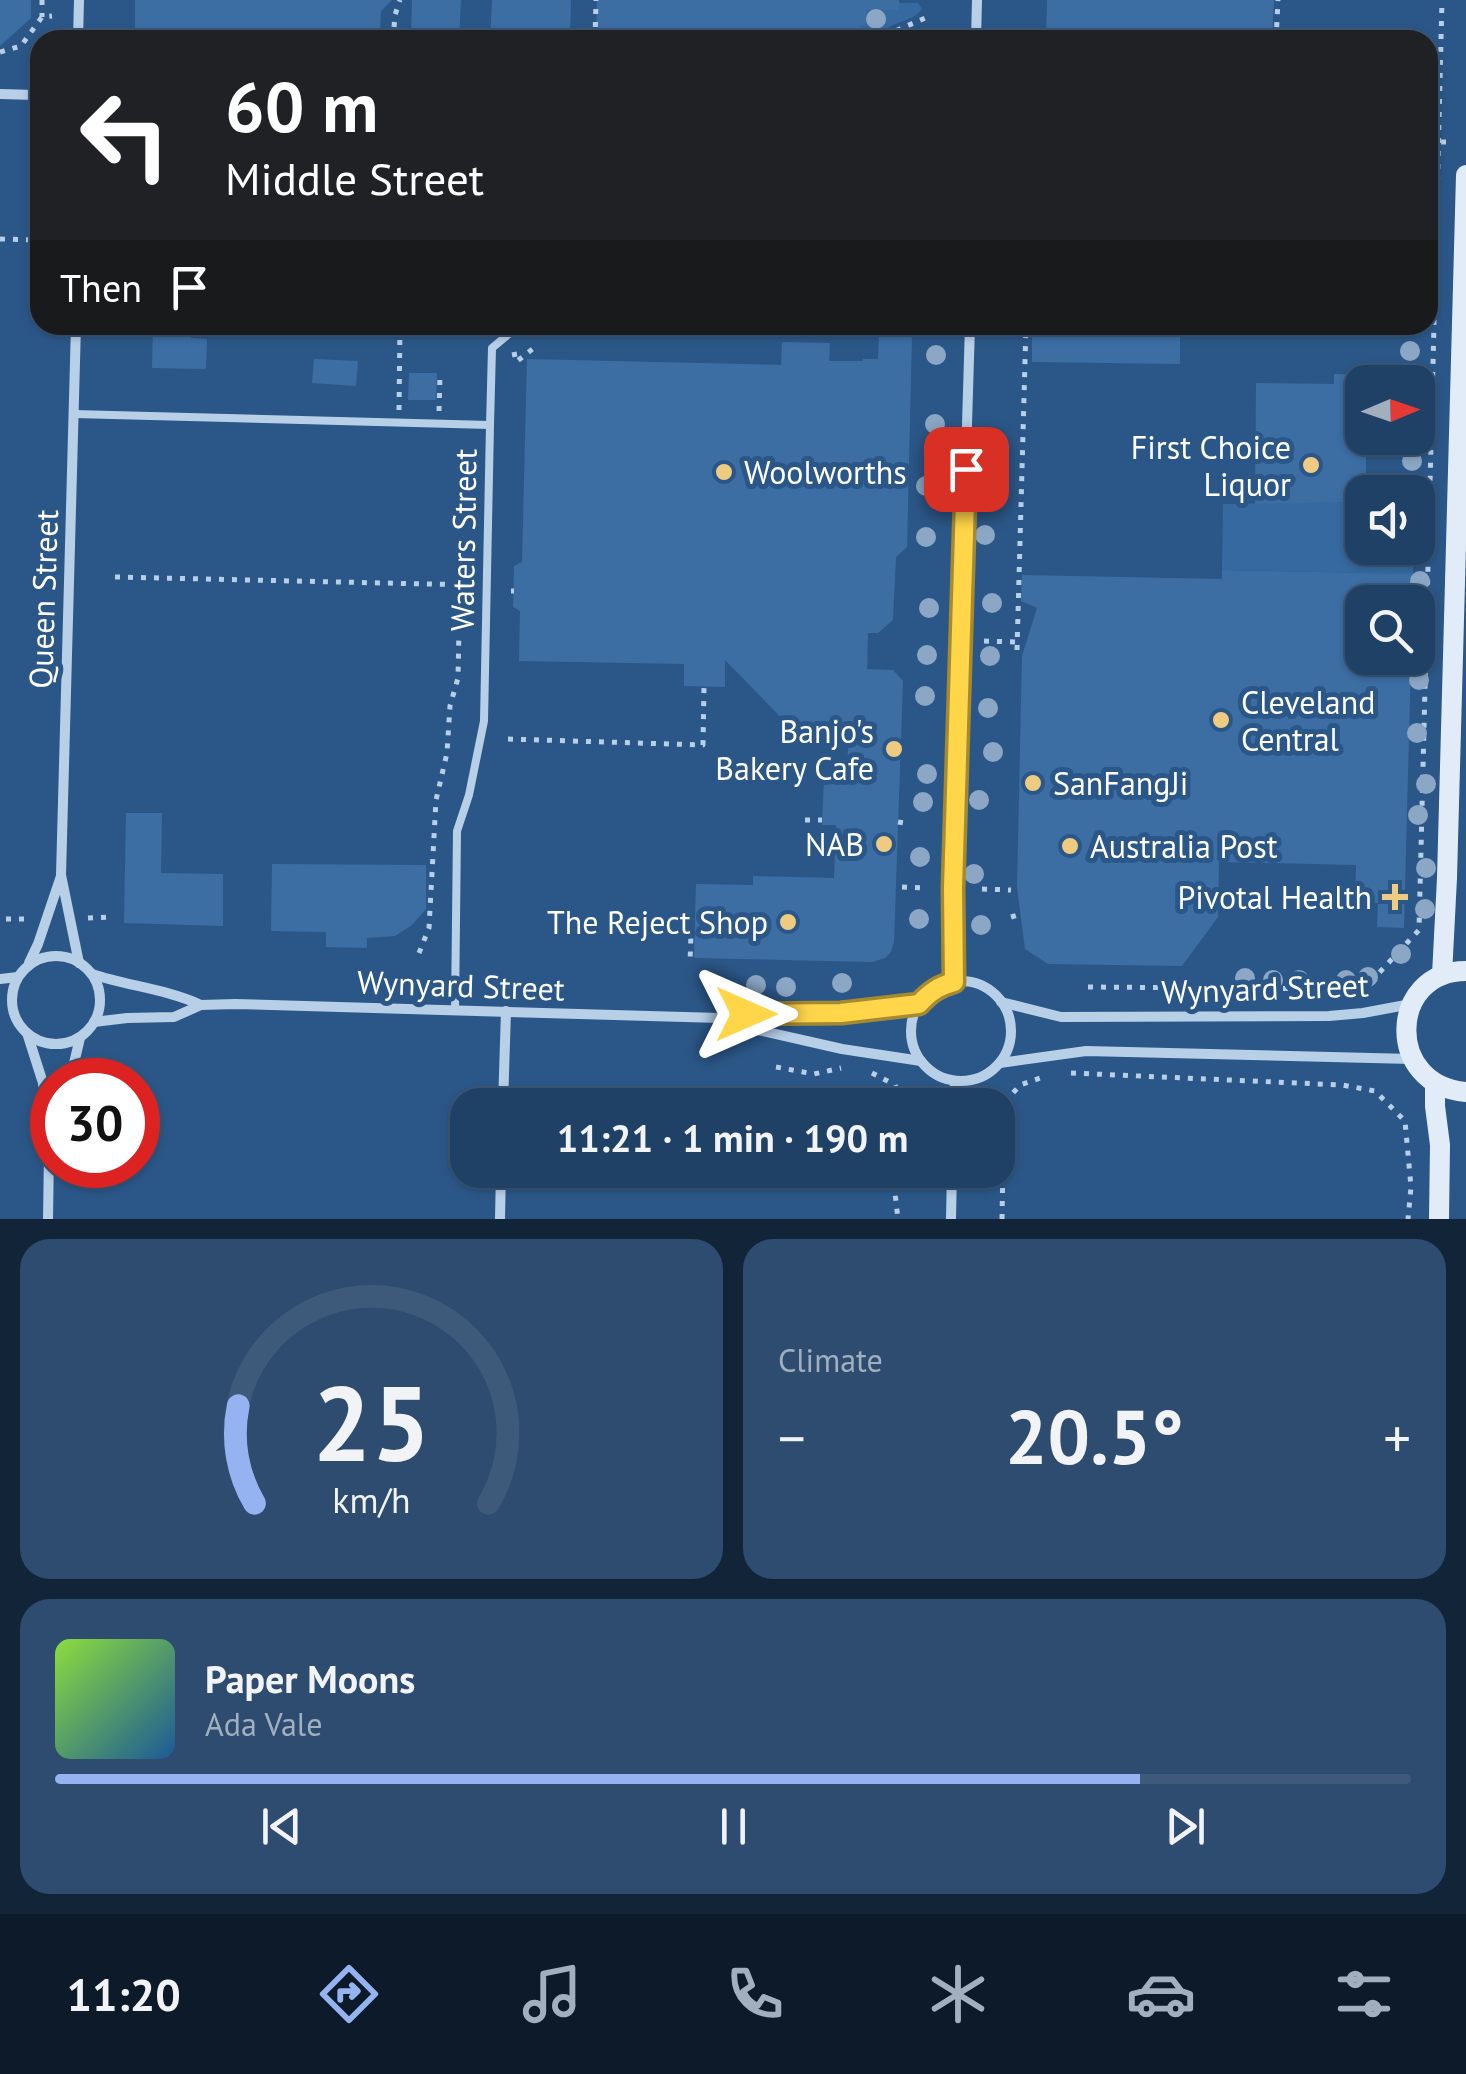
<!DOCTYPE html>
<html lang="en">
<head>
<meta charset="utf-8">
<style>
	:root { --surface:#204166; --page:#2d4c6f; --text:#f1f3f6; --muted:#a2afbf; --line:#3d5a7a; --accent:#95b2f1 }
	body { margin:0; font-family:"PT Sans",sans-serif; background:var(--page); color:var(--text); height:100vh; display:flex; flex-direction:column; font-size:38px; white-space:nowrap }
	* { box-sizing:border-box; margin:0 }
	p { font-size:32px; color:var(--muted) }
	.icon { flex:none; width:55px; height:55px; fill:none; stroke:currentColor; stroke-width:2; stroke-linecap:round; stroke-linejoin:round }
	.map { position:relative; height:1219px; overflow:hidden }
	.details { display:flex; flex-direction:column; gap:20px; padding:20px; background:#122438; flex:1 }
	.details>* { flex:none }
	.hud { position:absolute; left:30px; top:30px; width:1408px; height:305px; border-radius:30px; box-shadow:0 2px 8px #0004,0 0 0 2px var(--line); background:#202124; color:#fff; overflow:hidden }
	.needle { width:65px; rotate:88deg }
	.buttons { position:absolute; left:1345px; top:365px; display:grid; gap:20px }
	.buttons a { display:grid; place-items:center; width:90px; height:90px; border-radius:20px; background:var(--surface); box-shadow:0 2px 8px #0004,0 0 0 2px var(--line); font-size:50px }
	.speed { position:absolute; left:30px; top:1058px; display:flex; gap:20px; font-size:50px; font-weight:700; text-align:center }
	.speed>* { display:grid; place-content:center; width:130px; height:130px; border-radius:50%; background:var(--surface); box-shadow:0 2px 8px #0004,0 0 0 2px var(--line); line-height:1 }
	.speed .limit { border:15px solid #d22; background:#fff; color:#111 }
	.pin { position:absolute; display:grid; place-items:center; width:85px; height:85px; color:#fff; margin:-42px; border-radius:20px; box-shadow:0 5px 15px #0006 }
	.me { position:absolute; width:110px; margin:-55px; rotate:90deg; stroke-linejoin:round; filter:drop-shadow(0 0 8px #0008) }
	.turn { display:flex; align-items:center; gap:35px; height:210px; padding:0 30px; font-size:45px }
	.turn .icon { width:130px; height:130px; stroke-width:2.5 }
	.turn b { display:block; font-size:70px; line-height:85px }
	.then { display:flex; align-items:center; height:95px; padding:0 30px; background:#0003; gap:20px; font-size:38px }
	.big { font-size:75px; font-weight:600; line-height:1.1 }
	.details .card { flex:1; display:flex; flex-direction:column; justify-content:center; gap:15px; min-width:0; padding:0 35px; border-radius:30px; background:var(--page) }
	.details .dial { align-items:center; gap:0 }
	.dial svg { height:260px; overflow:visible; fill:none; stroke:var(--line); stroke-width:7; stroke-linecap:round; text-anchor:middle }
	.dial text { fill:var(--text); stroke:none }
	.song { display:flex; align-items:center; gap:30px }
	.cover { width:120px; height:120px; border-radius:15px; background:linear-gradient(135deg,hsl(90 70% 55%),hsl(210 70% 35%)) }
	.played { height:10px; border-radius:5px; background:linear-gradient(90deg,var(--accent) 80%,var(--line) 80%) }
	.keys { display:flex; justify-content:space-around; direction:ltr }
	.heat { display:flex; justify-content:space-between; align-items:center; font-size:55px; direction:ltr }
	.details .tiles { flex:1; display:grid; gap:20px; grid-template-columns:1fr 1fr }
	.card:last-child { grid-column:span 2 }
	.trip { position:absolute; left:450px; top:1088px; width:565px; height:100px; border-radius:30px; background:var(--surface); box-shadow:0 2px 8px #0004,0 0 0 2px var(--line); font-weight:600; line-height:100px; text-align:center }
	.tab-bar { display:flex; height:160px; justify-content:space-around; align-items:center; background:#0d1a29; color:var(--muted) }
	.tab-bar .icon { width:70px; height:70px }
	.tab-bar .active { color:var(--accent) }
	.tab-bar b { font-size:45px; color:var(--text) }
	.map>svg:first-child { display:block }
	.green { fill:#36699f }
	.building { fill:#3c6ea4 }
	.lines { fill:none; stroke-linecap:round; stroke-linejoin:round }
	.path { stroke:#b8cfe8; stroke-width:5; stroke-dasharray:5 8; stroke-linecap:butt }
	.lane { stroke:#b8cfe8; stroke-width:8 }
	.street { stroke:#b8cfe8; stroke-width:10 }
	.secondary { stroke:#e2ecf8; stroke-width:20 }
	.tree { fill:#8ca7c5 }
	.route-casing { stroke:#a68a30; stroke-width:25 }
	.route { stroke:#ffd54a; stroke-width:18 }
	.poi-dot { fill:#eecb81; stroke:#2b5788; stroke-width:4 }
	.labels { text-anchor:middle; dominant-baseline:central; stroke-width:10; stroke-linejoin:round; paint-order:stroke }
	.poi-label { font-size:32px; fill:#fff; stroke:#2b5788; text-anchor:end }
	.street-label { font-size:32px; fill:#fff; stroke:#2b5788 }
</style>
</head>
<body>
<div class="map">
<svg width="1466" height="1219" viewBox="0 0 1466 1219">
	<rect width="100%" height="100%" fill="#2b5788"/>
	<!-- green -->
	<g class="green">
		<path d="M899,3H918L922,9C910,25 891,18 875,40H829L826,29L860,30V25H866V10L898,11Z"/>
		<polygon points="1362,502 1362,548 1413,548 1413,574 1222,570 1223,504"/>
	</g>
	<!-- building -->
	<g class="building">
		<polygon points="0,0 31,0 31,18 0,46"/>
		<polygon points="135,0 392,0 381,11 380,30 373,40 135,40"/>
		<polygon points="412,0 461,0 459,40 411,40"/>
		<polygon points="492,0 571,0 570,40 490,40"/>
		<polygon points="597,0 899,0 899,11 866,10 866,25 860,25 860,30 826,29 825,35 810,35 806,31 745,29 736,38 729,31 647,29 650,40 596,40"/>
		<polygon points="1047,0 1274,0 1272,40 1046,40"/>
		<polygon points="153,325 191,325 191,338 207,339 206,369 152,368"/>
		<polygon points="1032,325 1121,325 1121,328 1180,329 1180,364 1032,362"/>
		<polygon points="879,334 912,335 907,547 896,557 893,620 878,633 868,633 867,669 893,670 903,681 894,942 891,952 885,958 872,962 694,958 696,884 753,885 753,876 834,878 836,825 822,825 824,779 847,779 848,746 809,746 725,660 725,687 684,686 684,664 519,661 520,611 513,607 514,566 522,562 527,359 781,365 782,342 830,343 829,361 863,361 863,359 878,359"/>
		<polygon points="314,359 358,361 356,386 312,383"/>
		<polygon points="409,373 437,373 436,400 408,400"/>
		<polygon points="1334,374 1366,375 1366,382 1362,382 1362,438 1366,438 1366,492 1362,492 1362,502 1255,504 1256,383 1334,384"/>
		<polygon points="1222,570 1413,574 1412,602 1362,602 1362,658 1411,658 1404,928 1377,927 1378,903 1355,903 1356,865 1219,862 1218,917 1182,966 1048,964 1025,949 1017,887 1022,656 1037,608 1021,601 1022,575 1222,579"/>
		<polygon points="126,813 162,813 161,873 223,874 223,926 124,923"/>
		<polygon points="272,864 426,865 426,909 412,925 395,936 367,938 367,948 326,947 326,932 271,931"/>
	</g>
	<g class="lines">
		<!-- path -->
		<g class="path">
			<polyline points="42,0 42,17"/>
			<polyline points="393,40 395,15 400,0"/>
			<polyline points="595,40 596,0"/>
			<polyline points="888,40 893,32 932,15"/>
			<polyline points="1276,40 1278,0"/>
			<polyline points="0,52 21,46 42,17 52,16"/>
			<polyline points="1428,142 1449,142"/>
			<polyline points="0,239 40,240"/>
			<polyline points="865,325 926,326"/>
			<polyline points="825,327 851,325"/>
			<polyline points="514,352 516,362 535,347"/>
			<polyline points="399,410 400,325"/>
			<polyline points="439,411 440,375"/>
			<polyline points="115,577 473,585"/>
			<polyline points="511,591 514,591"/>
			<polyline points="984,641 1016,642"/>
			<polyline points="1017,650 1026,325"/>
			<polyline points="508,739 703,745 704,687"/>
			<polyline points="805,820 822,820"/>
			<polyline points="898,822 904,823"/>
			<polyline points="902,887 927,888"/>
			<polyline points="982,889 1011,890"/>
			<polyline points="1011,917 1021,914"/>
			<polyline points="88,918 110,917"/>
			<polyline points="6,919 32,919"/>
			<polyline points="676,919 691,933 690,964"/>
			<polyline points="419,953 429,928 436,800 447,753 450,706 458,678 462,480"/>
			<polyline points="1088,987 1364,989 1419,930 1442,0"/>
			<polyline points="776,1067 814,1074 841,1068"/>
			<polyline points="872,1073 895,1085 902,1105"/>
			<polyline points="1071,1073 1342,1085 1375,1091 1405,1121 1411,1187 1408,1219"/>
			<polyline points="898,1170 895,1193 898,1219"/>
			<polyline points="1002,1219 1004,1103 1020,1085 1046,1076"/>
		</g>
		<!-- lane -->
		<g class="lane">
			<polyline points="618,325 812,328"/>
			<polyline points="74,414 490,425 484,721 469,795 457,831 455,1010"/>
			<polyline points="490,425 492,348 510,333 559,325"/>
		</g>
		<!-- street -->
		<g class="street">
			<polyline points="78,40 79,0"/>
			<polyline points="976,40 977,0"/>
			<polyline points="40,76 36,95 40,109"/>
			<polyline points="0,94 36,95"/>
			<polyline points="76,325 61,875 79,963"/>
			<circle cx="56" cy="1000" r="44"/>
			<polyline points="29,963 38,944 61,876"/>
			<path d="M92,974C128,986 166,989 201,1005"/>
			<polyline points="0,979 18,977"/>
			<circle cx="961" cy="1031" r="50"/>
			<polyline points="954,982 953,888 970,325"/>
			<polyline points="1001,1002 1061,1017 1329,1016 1363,1013 1411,1004"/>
			<polyline points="721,1019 732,1024 842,1049 921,1061"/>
			<polyline points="94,1022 127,1018 174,1017 201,1005 235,1004 720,1018 746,1013 841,1013 919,1004"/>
			<polyline points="28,1036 43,1083 49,1152 48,1219"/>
			<polyline points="1000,1063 1086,1051 1412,1059"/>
			<polyline points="70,1080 80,1038"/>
			<polyline points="503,1105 506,1011"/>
			<polyline points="954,1105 955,1082"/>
			<polyline points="500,1219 501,1170"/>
			<polyline points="951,1219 952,1170"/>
		</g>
		<!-- secondary -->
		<g class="secondary">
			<path d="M1466,971C1388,971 1385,1086 1466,1092"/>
			<polyline points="1442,975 1447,878 1466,175"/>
			<polyline points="1435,1084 1435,1106 1440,1145 1439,1219"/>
		</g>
	</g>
	<!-- trees -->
	<g class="tree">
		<circle cx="876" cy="19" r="10"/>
		<circle cx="1410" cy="351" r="10"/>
		<circle cx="936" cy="355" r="10"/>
		<circle cx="935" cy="424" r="10"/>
		<circle cx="997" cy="445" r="10"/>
		<circle cx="1412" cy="461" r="10"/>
		<circle cx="926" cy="486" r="10"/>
		<circle cx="985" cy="535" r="10"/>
		<circle cx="926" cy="537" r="10"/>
		<circle cx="1420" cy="581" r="10"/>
		<circle cx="992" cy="603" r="10"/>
		<circle cx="929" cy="608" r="10"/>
		<circle cx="927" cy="655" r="10"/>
		<circle cx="990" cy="656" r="10"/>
		<circle cx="1419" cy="680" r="10"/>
		<circle cx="925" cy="696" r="10"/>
		<circle cx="988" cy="708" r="10"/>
		<circle cx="1417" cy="733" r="10"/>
		<circle cx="993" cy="752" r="10"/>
		<circle cx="927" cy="774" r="10"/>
		<circle cx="1426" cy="784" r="10"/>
		<circle cx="979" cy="800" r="10"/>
		<circle cx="923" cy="802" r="10"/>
		<circle cx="1418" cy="815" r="10"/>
		<circle cx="920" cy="857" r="10"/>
		<circle cx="1426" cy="868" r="10"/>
		<circle cx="974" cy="874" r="10"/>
		<circle cx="1425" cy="909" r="10"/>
		<circle cx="919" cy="919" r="10"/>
		<circle cx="981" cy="925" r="10"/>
		<circle cx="1401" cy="954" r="10"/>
		<circle cx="1368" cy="977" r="10"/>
		<circle cx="1245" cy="978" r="10"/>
		<circle cx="1273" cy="980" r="10"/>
		<circle cx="1299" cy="980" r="10"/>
		<circle cx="1346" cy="980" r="10"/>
		<circle cx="842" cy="983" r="10"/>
		<circle cx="756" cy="985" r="10"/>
		<circle cx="786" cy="987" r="10"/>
	</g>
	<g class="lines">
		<defs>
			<path id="route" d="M746,1014L841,1013L919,1004C930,992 939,986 954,982L953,888L966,469"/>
		</defs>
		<!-- route casing -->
		<use href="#route" class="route-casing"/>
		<!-- route -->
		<use href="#route" class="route"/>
	</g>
	<!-- markers -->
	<g class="poi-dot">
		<circle cx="1311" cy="465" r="10"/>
		<circle cx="724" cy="472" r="10"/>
		<circle cx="1221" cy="720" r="10"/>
		<circle cx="894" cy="749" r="10"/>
		<circle cx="1033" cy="783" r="10"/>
		<circle cx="884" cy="844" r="10"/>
		<circle cx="1070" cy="846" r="10"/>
		<path d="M1390 882h10v10h10v10h-10v10h-10v-10h-10v-10h10z"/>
		<circle cx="788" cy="922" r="10"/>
	</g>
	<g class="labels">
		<!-- poi labels -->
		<g class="poi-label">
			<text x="1291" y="447">First Choice<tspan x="1291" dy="37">Liquor</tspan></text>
			<text x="744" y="472" text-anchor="start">Woolworths</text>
			<text x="1241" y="702" text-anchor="start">Cleveland<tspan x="1241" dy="37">Central</tspan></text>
			<text x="874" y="731">Banjo's<tspan x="874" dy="37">Bakery Cafe</tspan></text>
			<text x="1053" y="783" text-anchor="start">SanFangJi</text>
			<text x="864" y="844">NAB</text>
			<text x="1090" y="846" text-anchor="start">Australia Post</text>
			<text x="1372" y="897">Pivotal Health</text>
			<text x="768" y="922">The Reject Shop</text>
		</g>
		<!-- street labels -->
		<g class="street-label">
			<text transform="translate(463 540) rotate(-89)">Waters Street</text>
			<text transform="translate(43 599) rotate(-88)">Queen Street</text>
			<text transform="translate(461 985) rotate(2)">Wynyard Street</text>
			<text transform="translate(1265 988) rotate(-2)">Wynyard Street</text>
		</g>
	</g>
</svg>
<div class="buttons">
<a><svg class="needle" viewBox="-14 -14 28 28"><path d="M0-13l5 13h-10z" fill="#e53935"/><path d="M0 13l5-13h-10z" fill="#a2afbf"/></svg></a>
<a><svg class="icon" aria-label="sound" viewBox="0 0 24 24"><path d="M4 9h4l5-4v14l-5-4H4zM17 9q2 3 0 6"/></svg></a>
<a><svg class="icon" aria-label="search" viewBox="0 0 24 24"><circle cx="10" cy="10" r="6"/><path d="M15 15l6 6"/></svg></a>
</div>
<div class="speed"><div class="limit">30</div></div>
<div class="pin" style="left:966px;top:469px;background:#d93025"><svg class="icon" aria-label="arrive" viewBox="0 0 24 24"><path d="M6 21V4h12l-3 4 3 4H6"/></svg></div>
<svg class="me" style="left:746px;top:1014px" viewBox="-20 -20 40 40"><path d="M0-17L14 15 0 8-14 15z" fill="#ffd54a" stroke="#fff" stroke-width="4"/></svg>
<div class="trip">11:21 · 1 min · 190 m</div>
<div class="hud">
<div class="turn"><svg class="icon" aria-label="left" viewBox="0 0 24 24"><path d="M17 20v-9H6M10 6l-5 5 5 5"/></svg><div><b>60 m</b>Middle Street</div></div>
<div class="then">Then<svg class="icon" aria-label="arrive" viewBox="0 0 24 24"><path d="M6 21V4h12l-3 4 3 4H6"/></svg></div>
</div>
</div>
<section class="details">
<div class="tiles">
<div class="card dial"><svg viewBox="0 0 100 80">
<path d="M14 69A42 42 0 1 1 86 69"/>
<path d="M14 69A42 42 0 0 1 9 39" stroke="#95b2f1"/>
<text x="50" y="56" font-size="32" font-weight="700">25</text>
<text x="50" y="72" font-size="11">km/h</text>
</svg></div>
<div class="card"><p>Climate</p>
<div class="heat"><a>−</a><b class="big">20.5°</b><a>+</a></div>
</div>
<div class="card">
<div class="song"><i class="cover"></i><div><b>Paper Moons</b><p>Ada Vale</p></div></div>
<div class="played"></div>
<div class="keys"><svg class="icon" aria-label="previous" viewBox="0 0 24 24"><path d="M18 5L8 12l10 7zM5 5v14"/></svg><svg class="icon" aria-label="pause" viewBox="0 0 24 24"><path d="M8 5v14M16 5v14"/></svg><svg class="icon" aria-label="next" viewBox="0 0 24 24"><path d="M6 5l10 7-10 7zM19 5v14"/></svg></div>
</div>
</div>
</section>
<nav class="tab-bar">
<b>11:20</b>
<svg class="icon active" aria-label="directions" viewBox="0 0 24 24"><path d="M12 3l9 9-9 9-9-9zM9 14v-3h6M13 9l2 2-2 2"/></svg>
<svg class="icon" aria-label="music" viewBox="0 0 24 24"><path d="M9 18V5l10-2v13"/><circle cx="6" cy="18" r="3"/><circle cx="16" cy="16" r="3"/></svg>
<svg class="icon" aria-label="phone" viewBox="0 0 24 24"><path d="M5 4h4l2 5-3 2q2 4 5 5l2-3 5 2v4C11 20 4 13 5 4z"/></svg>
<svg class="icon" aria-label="climate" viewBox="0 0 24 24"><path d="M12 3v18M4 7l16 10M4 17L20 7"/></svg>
<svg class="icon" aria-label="car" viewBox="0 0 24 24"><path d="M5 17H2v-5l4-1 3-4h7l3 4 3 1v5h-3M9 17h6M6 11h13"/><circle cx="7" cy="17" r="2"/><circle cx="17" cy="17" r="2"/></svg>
<svg class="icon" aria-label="filters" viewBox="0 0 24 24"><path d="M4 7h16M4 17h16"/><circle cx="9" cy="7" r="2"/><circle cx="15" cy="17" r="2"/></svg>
</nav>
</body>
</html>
